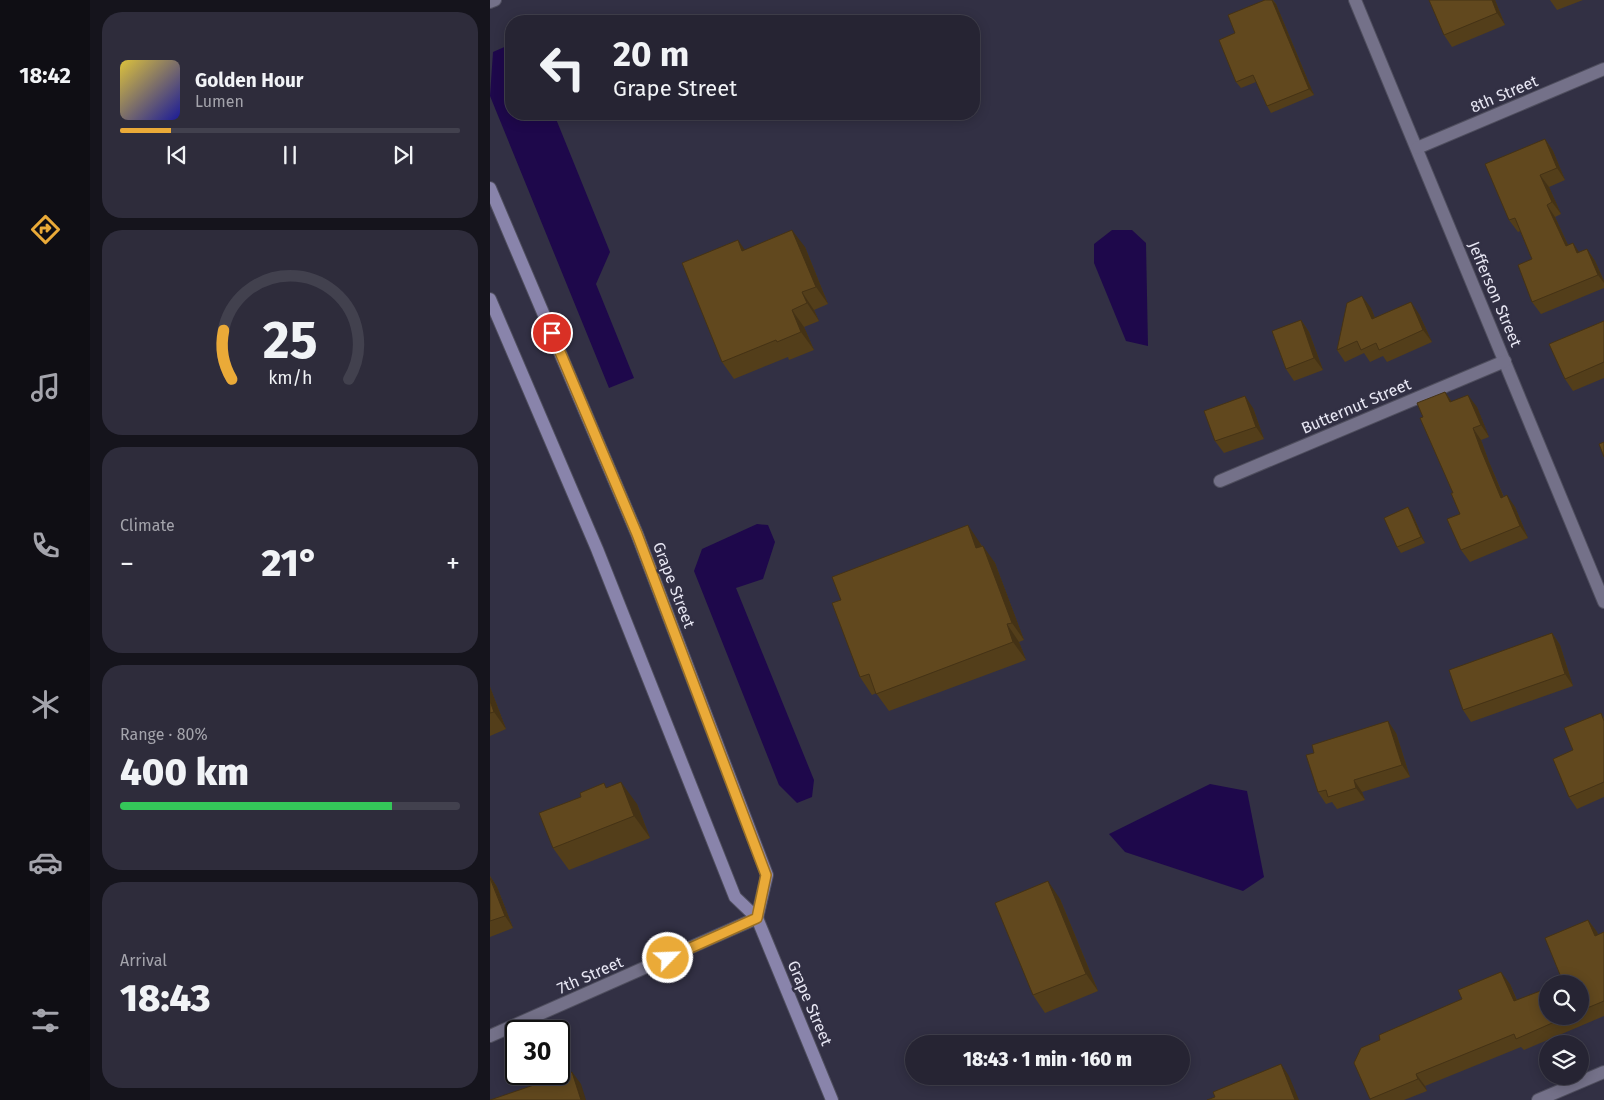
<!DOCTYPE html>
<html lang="en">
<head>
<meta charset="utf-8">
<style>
	:root { --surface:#262433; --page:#2e2c3b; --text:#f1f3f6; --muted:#a4a4ac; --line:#42414e; --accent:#eaaa38 }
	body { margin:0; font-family:"Fira Sans",sans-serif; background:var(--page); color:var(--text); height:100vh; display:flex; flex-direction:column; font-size:19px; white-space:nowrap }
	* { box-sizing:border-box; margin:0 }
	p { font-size:16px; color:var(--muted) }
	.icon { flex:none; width:28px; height:28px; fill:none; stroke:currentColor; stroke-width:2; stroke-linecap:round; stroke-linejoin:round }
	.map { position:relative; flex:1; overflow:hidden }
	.panel { display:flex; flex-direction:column; gap:12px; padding:12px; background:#15141c; width:400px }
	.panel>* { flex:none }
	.top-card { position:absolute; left:15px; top:15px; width:475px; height:105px; border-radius:20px; box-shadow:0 2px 12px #0003,0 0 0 1px var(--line); background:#262433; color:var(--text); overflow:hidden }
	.fabs { position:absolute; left:1049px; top:975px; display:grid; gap:10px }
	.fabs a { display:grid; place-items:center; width:50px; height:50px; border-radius:50%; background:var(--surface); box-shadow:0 2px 12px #0003,0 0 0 1px var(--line); font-size:25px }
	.speed { position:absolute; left:15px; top:1020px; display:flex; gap:10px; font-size:25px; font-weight:700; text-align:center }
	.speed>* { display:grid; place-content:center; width:65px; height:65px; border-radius:50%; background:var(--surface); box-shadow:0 2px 12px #0003,0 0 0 1px var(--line); line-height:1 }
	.speed .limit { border:2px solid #111; border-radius:8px; background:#fff; color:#111 }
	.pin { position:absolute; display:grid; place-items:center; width:42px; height:42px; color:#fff; margin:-21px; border:2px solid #fff; border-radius:50%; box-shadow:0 1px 5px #0007 }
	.me { position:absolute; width:55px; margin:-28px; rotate:66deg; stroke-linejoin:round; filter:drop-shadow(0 0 4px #0008) }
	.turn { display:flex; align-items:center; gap:18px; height:105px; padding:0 25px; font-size:22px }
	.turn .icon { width:65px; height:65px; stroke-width:2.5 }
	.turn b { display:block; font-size:35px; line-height:42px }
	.big { font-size:38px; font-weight:800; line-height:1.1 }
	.panel .card { flex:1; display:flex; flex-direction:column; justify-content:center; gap:8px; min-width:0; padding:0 18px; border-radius:20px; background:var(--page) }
	.panel .dial { align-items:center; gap:0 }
	.dial svg { height:130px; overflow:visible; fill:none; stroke:var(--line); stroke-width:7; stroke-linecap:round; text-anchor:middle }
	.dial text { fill:var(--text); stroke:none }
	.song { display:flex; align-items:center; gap:15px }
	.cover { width:60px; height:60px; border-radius:8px; background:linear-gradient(135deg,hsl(50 70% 55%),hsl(240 70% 35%)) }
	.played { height:5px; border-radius:2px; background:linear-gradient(90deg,var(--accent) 15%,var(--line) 15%) }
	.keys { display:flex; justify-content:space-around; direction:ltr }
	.heat { display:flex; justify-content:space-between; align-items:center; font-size:28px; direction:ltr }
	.charge { height:8px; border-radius:4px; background:linear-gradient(90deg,#34c759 80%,var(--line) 0) }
	.trip { position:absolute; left:415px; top:1035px; width:285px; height:50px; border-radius:25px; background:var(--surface); box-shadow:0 2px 12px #0003,0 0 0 1px var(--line); font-weight:800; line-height:50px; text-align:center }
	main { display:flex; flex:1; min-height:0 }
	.dock { display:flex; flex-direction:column; width:90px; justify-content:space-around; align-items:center; background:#0f0e14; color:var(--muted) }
	.dock .icon { width:35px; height:35px }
	.dock .current { color:var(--accent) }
	.dock b { font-size:22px; color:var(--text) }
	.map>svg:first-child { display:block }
	.water { fill:#1e084b }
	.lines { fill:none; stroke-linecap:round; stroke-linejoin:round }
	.street-casing { stroke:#4f4e5e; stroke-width:14 }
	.secondary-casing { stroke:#4f4e5e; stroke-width:14 }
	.street { stroke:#747189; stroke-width:12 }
	.secondary { stroke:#8984ab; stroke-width:12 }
	.wall { fill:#533e1a }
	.shaded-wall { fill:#443215 }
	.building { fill:#61481e; stroke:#443215 }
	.route-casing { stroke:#986e24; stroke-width:12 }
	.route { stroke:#eaaa38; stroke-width:9 }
	.labels { text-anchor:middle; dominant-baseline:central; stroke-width:5; stroke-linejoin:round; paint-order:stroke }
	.street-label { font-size:16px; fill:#e7e6f3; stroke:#323044 }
</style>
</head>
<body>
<main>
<nav class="dock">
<b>18:42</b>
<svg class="icon current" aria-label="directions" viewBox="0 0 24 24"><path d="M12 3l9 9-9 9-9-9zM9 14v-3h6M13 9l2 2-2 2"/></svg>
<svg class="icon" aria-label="music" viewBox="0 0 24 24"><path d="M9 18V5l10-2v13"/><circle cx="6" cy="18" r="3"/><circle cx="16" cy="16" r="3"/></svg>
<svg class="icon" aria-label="phone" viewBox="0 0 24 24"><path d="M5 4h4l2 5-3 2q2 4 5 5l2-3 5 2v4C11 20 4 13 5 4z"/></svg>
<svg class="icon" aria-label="climate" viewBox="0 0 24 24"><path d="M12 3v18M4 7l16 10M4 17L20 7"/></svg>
<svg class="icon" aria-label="car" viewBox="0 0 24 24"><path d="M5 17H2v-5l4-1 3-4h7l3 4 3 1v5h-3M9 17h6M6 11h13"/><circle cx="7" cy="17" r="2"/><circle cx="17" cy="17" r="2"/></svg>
<svg class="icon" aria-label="filters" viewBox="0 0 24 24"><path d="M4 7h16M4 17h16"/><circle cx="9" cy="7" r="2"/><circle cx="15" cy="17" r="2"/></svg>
</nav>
<section class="panel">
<div class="card">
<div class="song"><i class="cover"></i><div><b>Golden Hour</b><p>Lumen</p></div></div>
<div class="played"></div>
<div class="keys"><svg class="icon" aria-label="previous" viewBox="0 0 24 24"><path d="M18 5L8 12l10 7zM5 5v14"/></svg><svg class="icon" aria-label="pause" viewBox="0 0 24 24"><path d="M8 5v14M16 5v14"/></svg><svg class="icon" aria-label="next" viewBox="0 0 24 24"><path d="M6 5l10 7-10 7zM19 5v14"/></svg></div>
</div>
<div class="card dial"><svg viewBox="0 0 100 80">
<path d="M14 69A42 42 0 1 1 86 69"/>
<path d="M14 69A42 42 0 0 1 9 39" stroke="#eaaa38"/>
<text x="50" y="56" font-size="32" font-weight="700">25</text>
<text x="50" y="72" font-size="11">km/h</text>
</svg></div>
<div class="card"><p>Climate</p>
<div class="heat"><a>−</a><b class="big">21°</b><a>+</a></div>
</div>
<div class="card"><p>Range · 80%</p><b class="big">400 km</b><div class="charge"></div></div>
<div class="card"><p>Arrival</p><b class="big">18:43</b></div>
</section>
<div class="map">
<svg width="1114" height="1100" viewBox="0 0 1114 1100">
	<rect width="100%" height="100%" fill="#323044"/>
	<!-- water -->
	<g class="water">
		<polygon points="21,44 21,114 64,114 120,252 106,284 144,378 119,388 0,96 3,52"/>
		<polygon points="622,230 642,230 656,243 658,346 636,341 604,263 604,244"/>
		<polygon points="267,524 278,525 285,542 273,579 246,588 324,780 322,797 307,803 289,785 204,571 212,549"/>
		<polygon points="720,784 757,791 774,877 753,891 635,852 619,834"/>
	</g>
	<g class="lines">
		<defs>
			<g id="street">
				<polyline points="865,0 1114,602"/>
				<polyline points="0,2 5,0"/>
				<polyline points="927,148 1114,69"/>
				<polyline points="730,481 1015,361"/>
				<polyline points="0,1036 267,918"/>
				<polyline points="1048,1100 1114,1072"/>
			</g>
			<g id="secondary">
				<polyline points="0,188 147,534 277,875 267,918"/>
				<polyline points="0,299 107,549 245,897 267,918 342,1100"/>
			</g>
		</defs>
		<!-- street casing -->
		<use href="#street" class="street-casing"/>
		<!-- secondary casing -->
		<use href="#secondary" class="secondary-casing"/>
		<!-- street -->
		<use href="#street" class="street"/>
		<!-- secondary -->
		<use href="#secondary" class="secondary"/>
	</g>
	<!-- wall -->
	<g class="wall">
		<polygon points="775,0 783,0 786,4 824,95 781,113 777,106 766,82 751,88 746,82 745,33"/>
		<polygon points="939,0 1005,0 1015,25 962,47 954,35"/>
		<polygon points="1060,0 1093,0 1067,10"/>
		<polygon points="1055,139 1063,151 1075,180 1059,187 1071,214 1065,217 1078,245 1089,252 1097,249 1105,261 1114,281 1114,288 1051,314 1042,302 1042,259 1030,231 1028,232 1019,220"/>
		<polygon points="315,247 338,304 324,310 329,321 314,327 324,350 299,360 298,357 244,379 232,362 254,250"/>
		<polygon points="881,308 885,318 929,314 942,342 897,362 893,356 880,362 874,353 855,362 847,350"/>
		<polygon points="811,320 819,332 833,370 804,381 796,369"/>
		<polygon points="1114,321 1114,378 1083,391 1075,379"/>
		<polygon points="955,392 962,402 987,407 999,437 991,440 999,462 1014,497 1025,507 1038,538 980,562 971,550 970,514 963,493 933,417"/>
		<polygon points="763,408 774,439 734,453 725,441"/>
		<polygon points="922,513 935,543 911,553 907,547"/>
		<polygon points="490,543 492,546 505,563 534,640 529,642 536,660 399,711 386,693 382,695 370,677"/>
		<polygon points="1062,633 1070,645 1083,686 981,722 973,710"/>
		<polygon points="0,687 16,729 0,736"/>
		<polygon points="1114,717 1114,797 1087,809 1079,797 1083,750"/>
		<polygon points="906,733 920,777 872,792 875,800 847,809 842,802 836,804 828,792"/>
		<polygon points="117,788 147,804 160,838 79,870 63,848"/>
		<polygon points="0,876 7,887 23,928 0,937"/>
		<polygon points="570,899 608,991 555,1013 543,995"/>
		<polygon points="1098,920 1107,932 1108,935 1114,932 1114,1016 1034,1050 1031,1047 935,1086 937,1091 914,1100 881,1100 880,1099 1020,984 1027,1000 1058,1016 1090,1016 1090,984 1073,982"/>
	</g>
	<!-- shaded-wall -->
	<g class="shaded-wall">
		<polygon points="782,0 786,4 824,95 819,89"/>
		<polygon points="1002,0 1005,0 1015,25 1007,13"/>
		<polygon points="1055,139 1063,151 1075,180 1067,168"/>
		<polygon points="1050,175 1059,187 1071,214 1062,202"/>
		<polygon points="1057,205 1065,217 1084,258 1076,246"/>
		<polygon points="302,230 315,247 338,304 326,287"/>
		<polygon points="248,240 260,257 252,251"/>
		<polygon points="1083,243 1091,255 1087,253"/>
		<polygon points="1097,249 1105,261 1114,281 1114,283 1108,275"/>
		<polygon points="312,292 324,310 329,321 317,303"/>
		<polygon points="872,296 881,308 890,331 882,319"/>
		<polygon points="921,302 929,314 942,342 933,330"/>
		<polygon points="302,310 314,327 324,350 311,332"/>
		<polygon points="811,320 819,332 833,370 824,358"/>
		<polygon points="955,392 963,404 960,402"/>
		<polygon points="978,395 987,407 999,437 991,425"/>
		<polygon points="755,396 763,408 774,439 766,427"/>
		<polygon points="983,428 991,440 999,462 1019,510 1011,498 991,450"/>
		<polygon points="1017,495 1025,507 1038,538 1030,526"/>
		<polygon points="918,507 922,513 935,543 931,537"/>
		<polygon points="478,525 490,543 499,566 486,548"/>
		<polygon points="493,546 505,563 534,640 522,623"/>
		<polygon points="517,624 529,642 536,660 523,642"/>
		<polygon points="1062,633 1070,645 1083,686 1075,674"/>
		<polygon points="0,687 16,729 4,712 0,701"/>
		<polygon points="898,721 906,733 920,777 912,765"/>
		<polygon points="864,780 872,792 875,800 866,788"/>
		<polygon points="131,782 147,804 160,838 144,816"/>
		<polygon points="0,876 7,887 23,928 15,916"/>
		<polygon points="558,881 570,899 608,991 596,974"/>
		<polygon points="1098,920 1107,932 1113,948 1105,936"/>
		<polygon points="1011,972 1020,984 1032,1013 1024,1001"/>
		<polygon points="791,1064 799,1076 809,1100 805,1100"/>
		<polygon points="82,1072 91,1084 96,1100 91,1100"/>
		<polygon points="926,1074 935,1086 937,1091 928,1079"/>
	</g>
	<!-- building -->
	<g class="building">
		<polygon points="775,0 782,0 819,89 777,106 763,75 746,82 729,40 745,33 738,15"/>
		<polygon points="939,0 1002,0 1007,13 954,35"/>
		<polygon points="1055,139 1067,168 1050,175 1062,202 1057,205 1076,246 1083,243 1087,253 1097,249 1108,275 1042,302 1028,265 1042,259 1025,218 1019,220 995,164"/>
		<polygon points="302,230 326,287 312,292 317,303 302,310 311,332 287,342 286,340 232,362 192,263 248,240 252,251"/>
		<polygon points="872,296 882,319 921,302 933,330 889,350 886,343 871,350 867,341 847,350 857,303"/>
		<polygon points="811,320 824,358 796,369 782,331"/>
		<polygon points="1114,321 1114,362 1075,379 1059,344"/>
		<polygon points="955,392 960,402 978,395 991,425 983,428 991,450 1011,498 1017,495 1030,526 971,550 957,519 970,514 961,493 963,493 930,418 933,417 927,403"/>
		<polygon points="755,396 766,427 725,441 714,411"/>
		<polygon points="1114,442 1114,457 1109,444"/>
		<polygon points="918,507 931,537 907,547 894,518"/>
		<polygon points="478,525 486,548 493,546 522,623 517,624 523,642 386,694 379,674 370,677 342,603 351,600 342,577"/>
		<polygon points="1062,633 1075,674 973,710 959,670"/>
		<polygon points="0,701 4,712 0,713"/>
		<polygon points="1111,713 1114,721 1114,782 1079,797 1063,759 1083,750 1074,728"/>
		<polygon points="898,721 912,765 864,780 866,788 838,797 836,790 828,792 816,755 824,753 822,745"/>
		<polygon points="131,782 144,816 63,848 49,813 91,797 90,793 114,783 116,788"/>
		<polygon points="0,878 15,916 0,921"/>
		<polygon points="558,881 596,974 543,995 505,903"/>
		<polygon points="1098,920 1105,936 1114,932 1114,1001 1090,1011 1090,984 1067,984 1073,982 1055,938"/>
		<polygon points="1011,972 1024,1001 1058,988 1058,1016 1078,1016 1026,1039 1024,1034 926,1074 928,1079 880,1099 864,1063 871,1048 890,1040 889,1035 972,999 968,990"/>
		<polygon points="791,1064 805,1100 717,1100 725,1097 723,1092"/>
		<polygon points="82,1072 91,1100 0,1100"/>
	</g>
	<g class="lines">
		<defs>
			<polyline id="route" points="62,333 147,534 276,875 267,918 178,958"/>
		</defs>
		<!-- route casing -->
		<use href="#route" class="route-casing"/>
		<!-- route -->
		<use href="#route" class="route"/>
	</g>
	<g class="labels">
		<!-- street labels -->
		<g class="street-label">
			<text transform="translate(1014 94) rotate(-23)">8th Street</text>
			<text transform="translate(1005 294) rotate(67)">Jefferson Street</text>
			<text transform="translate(866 406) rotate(-23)">Butternut Street</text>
			<text transform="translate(184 585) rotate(69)">Grape Street</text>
			<text transform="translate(100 975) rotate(-24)">7th Street</text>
			<text transform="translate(320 1003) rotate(67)">Grape Street</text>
		</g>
	</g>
</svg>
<div class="fabs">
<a><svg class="icon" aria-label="search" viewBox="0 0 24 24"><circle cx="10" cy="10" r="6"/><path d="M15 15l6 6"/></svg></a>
<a><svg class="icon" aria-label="layers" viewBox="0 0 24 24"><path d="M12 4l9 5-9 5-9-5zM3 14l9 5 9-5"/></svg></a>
</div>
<div class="speed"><div class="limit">30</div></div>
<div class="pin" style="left:62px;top:333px;background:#d93025"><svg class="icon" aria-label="arrive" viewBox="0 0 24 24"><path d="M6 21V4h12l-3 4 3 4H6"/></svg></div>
<svg class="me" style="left:178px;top:958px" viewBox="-20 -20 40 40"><circle r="17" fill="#eaaa38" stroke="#fff" stroke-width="3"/><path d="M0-11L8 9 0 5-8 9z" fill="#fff"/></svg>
<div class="trip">18:43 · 1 min · 160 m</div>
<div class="top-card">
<div class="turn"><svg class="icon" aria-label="left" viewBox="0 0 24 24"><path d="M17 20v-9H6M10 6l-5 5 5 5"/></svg><div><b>20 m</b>Grape Street</div></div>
</div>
</div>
</main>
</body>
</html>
